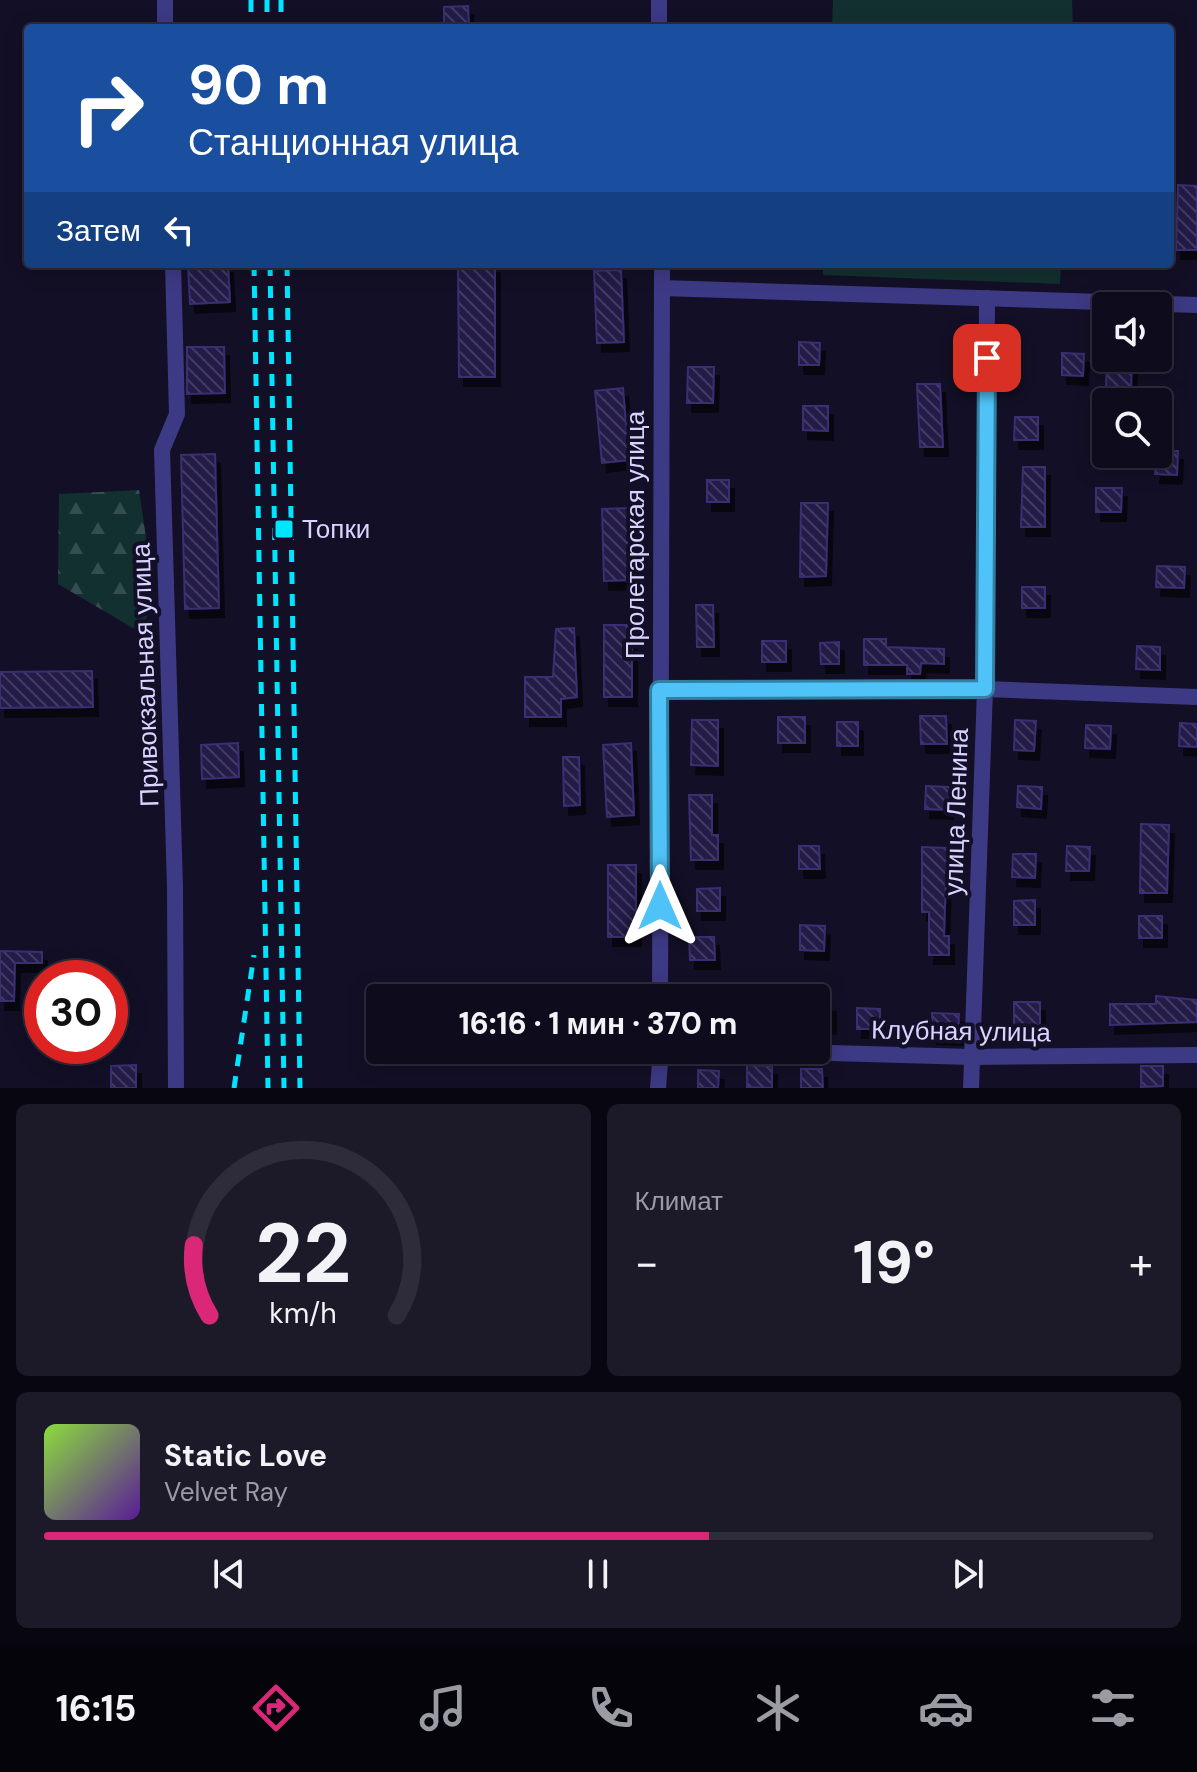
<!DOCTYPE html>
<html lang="ru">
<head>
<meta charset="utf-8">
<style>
	:root { --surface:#0e0b1c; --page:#1c1929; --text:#f1f3f6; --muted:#9b9ba3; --line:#2e2b3b; --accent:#db2777 }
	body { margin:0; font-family:"DM Sans",sans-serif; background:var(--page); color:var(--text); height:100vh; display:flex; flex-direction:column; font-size:30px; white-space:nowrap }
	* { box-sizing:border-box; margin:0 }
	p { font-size:26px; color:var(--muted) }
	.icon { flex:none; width:44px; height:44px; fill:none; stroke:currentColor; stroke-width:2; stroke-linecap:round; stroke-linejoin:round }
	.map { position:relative; height:1088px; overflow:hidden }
	.side { display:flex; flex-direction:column; gap:16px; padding:16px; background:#08060f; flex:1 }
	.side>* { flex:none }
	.top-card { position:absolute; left:24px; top:24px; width:1150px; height:244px; border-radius:8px; box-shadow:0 4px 20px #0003,0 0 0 2px var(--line); background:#1a4fa0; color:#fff; overflow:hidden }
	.buttons { position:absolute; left:1092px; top:292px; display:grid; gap:16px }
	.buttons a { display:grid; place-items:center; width:80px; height:80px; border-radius:8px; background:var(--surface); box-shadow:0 4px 20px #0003,0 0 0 2px var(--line); font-size:40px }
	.speed { position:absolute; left:24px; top:960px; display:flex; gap:16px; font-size:40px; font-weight:700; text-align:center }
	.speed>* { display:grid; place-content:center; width:104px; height:104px; border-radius:50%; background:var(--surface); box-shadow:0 4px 20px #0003,0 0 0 2px var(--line); line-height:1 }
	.speed .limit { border:12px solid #d22; background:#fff; color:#111 }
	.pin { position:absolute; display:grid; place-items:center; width:68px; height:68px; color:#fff; margin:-34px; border-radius:16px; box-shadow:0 4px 12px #0006 }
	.me { position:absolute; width:88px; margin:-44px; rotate:0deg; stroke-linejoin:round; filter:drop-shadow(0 0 6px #0008) }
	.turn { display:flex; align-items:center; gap:28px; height:168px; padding:0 32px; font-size:36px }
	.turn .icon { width:104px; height:104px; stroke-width:2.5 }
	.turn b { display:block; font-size:56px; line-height:68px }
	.then { display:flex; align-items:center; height:76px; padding:0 32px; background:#0003; gap:16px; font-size:30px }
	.big { font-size:60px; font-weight:800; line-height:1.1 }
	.side .tile { flex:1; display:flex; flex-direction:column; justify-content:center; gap:12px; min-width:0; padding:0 28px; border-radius:12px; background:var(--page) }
	.side .dial { align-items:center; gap:0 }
	.dial svg { height:208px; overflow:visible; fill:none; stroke:var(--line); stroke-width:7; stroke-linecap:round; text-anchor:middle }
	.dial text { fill:var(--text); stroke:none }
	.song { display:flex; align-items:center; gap:24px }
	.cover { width:96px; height:96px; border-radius:12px; background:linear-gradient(135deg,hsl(90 70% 55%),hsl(270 70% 35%)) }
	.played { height:8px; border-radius:4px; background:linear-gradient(90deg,var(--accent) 60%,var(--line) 60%) }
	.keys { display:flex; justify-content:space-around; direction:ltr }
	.heat { display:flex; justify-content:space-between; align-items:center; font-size:44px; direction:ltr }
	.side .tiles { flex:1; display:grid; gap:16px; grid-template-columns:1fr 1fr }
	.tile:last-child { grid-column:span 2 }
	.trip { position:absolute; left:366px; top:984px; width:464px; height:80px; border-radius:8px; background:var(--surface); box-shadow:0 4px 20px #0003,0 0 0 2px var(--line); font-weight:800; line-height:80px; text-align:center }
	.menu { display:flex; height:128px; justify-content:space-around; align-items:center; background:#06040b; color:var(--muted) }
	.menu .icon { width:56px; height:56px }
	.menu .on { color:var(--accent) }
	.menu b { font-size:36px; color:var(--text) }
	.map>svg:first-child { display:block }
	.forest { fill:url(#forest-firs) }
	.garden { fill:#12302f }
	.building { fill:url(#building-back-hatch); stroke:#3b2d73; stroke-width:2; filter:url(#shadow) }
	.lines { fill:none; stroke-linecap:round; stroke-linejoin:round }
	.street { stroke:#3d3a85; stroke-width:16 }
	.rail { stroke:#00e5ff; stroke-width:5; stroke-dasharray:12 10; stroke-linecap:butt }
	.route-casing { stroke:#337fa1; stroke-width:20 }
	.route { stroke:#4fc3f7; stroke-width:14 }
	.poi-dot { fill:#00e5ff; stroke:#130f26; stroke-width:3 }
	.labels { text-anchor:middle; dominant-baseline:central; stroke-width:8; stroke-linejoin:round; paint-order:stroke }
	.poi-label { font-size:26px; fill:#d9d4ff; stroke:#130f26; text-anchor:start }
	.street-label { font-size:26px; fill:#d9d4ff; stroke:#130f26 }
</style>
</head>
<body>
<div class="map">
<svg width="1197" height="1088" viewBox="0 0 1197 1088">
	<defs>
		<pattern id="forest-firs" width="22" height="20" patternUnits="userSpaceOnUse" patternTransform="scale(2)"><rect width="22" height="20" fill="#12302f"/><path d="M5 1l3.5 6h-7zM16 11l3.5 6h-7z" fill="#344d4e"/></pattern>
		<pattern id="building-back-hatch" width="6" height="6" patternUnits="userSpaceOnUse" patternTransform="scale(2)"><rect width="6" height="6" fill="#241b47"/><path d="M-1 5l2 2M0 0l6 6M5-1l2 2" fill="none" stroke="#433b63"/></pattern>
		<filter id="shadow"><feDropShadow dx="5" dy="9" stdDeviation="0" flood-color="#0009"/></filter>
	</defs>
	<rect width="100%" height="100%" fill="#130f26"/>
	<!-- forest -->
	<polygon class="forest" points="139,490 153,585 145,625 133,628 58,584 59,494"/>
	<!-- garden -->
	<g class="garden">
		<polygon points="833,0 1072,0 1073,28 832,28"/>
		<polygon points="823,264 1061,264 1060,284 823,275"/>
	</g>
	<!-- building -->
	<g class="building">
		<polygon points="468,6 469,28 444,28 444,7"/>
		<polygon points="1178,185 1197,186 1197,250 1176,250"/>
		<polygon points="188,264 228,264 230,302 190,304"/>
		<polygon points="458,264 495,264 495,377 459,377"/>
		<polygon points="621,270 624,342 597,343 594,271"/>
		<polygon points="799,342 820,343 819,365 799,365"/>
		<polygon points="187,347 224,347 225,393 187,394"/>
		<polygon points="1062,353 1084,354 1083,376 1062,375"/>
		<polygon points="1107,361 1132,362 1131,389 1106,388"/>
		<polygon points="688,367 714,367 713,403 687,403"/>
		<polygon points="917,384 940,384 943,447 920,447"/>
		<polygon points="623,388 629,460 602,463 595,391"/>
		<polygon points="803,406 828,406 828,431 803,430"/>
		<polygon points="1015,417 1038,417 1038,440 1014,440"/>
		<polygon points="1158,451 1178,451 1177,475 1155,474"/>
		<polygon points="215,454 219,608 185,609 181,455"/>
		<polygon points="1023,467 1045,467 1045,527 1021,527"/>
		<rect x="707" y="480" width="22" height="22"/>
		<polygon points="1096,488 1122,488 1121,512 1096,512"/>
		<polygon points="801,503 828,503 826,576 800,577"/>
		<polygon points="629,508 632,580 604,581 602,509"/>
		<polygon points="1157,566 1185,567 1184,588 1156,587"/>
		<rect x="1022" y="587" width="23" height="21"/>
		<polygon points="696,605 713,605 714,647 697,647"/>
		<rect x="604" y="625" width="28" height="72"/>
		<polygon points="574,628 577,697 561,699 561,717 525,717 525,677 553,677 556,629"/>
		<polygon points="864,639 886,639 886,647 944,649 944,664 921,663 920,674 907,674 907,665 864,665"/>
		<rect x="762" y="641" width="24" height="21"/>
		<polygon points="839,642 839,664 821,664 820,643"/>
		<polygon points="1137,646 1160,647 1160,670 1136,669"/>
		<polygon points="92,671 93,707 0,708 0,672"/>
		<polygon points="920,716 946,716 947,744 921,744"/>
		<rect x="778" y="717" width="27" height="26"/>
		<polygon points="692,720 718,720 718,766 691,765"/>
		<polygon points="1015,720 1036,721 1034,751 1014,750"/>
		<rect x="837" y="722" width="21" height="24"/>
		<polygon points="1180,723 1197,724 1197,747 1179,746"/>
		<polygon points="1086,725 1111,726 1110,749 1085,748"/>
		<polygon points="238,743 239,777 202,779 201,745"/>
		<polygon points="631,743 634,815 607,817 603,745"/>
		<polygon points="563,757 579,757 580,805 564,806"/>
		<polygon points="926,786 949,787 948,810 925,809"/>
		<polygon points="1018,786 1042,787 1041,809 1017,807"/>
		<polygon points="689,795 712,795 712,835 718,835 718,860 691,860"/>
		<polygon points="1141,824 1169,825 1167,893 1140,893"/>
		<polygon points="799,846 819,846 820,869 799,869"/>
		<polygon points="1067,846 1090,847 1089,871 1066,871"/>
		<polygon points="922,847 947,848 944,936 949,936 949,955 929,955 929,912 922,912"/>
		<polygon points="1013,854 1036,854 1035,878 1012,877"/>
		<rect x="608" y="865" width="28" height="72"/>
		<polygon points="720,888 720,911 697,911 697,889"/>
		<polygon points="1035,900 1035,925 1014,925 1014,901"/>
		<rect x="1139" y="916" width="23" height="22"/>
		<polygon points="800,925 825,926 824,951 800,950"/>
		<polygon points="689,937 714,937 715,960 690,960"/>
		<polygon points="0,951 42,952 42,963 15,963 14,1001 0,1001"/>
		<rect x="612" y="983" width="23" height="15"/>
		<polygon points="1156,996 1197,1000 1197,1022 1110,1025 1110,1004 1156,1004"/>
		<polygon points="816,1002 831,1003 831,1025 816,1024"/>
		<rect x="1014" y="1002" width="26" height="23"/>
		<polygon points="857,1008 880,1009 880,1029 857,1029"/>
		<polygon points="932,1013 959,1014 958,1036 932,1035"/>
		<polygon points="136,1065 136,1088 111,1088 111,1066"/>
		<polygon points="747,1065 772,1066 772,1088 747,1087"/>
		<polygon points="1141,1066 1163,1066 1163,1086 1141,1087"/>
		<polygon points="801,1069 822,1069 823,1088 801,1088"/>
		<polygon points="698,1070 719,1071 718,1088 698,1088"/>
	</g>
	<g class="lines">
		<!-- street -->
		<g class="street">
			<polyline points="165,0 165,28"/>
			<polyline points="659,0 659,28"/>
			<polyline points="173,264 177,414 162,450 175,887 176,1088"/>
			<polyline points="662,288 1197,305"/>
			<polyline points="659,690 985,689 1197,697"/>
			<polyline points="660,998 662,264"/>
			<polyline points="724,1050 971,1057 1197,1055"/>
			<polyline points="658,1088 661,1050"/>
			<polyline points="971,1088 985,689 987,298"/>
		</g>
		<!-- rail -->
		<g class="rail">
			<polyline points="251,0 251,28"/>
			<polyline points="267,0 267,28"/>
			<polyline points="281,0 281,28"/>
			<polyline points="254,264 268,1088"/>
			<polyline points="270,264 284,1088"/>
			<polyline points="287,264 300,1088"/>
			<polyline points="234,1088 254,955"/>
		</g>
	</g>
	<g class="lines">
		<defs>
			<polyline id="route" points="660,906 659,690 985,689 987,358"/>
		</defs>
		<!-- route casing -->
		<use href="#route" class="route-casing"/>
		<!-- route -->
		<use href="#route" class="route"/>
	</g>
	<!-- markers -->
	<rect class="poi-dot" x="274" y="519" width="20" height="20" rx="4"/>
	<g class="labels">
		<!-- poi labels -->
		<g class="poi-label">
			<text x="302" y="529">Топки</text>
		</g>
		<!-- street labels -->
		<g class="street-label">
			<text transform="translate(635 535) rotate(-90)">Пролетарская улица</text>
			<text transform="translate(145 675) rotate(-92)">Привокзальная улица</text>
			<text transform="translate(956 812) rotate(-88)">улица Ленина</text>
			<text transform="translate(961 1031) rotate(1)">Клубная улица</text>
		</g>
	</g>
</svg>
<div class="buttons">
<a><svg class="icon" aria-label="sound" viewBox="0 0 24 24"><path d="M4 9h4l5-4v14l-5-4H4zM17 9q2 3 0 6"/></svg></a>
<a><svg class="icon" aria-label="search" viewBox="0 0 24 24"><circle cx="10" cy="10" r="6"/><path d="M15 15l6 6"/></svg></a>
</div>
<div class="speed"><div class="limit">30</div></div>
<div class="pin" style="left:987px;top:358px;background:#d93025"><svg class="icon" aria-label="arrive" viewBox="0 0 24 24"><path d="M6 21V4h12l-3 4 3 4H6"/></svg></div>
<svg class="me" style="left:660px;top:906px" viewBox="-20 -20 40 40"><path d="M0-17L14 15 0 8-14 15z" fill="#4fc3f7" stroke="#fff" stroke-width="4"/></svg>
<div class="trip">16:16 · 1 мин · 370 m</div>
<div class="top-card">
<div class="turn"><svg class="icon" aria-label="right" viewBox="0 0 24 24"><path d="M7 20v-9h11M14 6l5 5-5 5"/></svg><div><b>90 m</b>Станционная улица</div></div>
<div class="then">Затем<svg class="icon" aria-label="left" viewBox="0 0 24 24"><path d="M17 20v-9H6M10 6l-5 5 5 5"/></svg></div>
</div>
</div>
<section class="side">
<div class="tiles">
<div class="tile dial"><svg viewBox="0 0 100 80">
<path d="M14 69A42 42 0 1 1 86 69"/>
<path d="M14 69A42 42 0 0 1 8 42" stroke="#db2777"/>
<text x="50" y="56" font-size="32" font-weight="700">22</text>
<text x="50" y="72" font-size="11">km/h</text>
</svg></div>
<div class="tile"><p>Климат</p>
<div class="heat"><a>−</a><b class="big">19°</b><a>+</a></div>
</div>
<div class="tile">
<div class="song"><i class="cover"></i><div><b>Static Love</b><p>Velvet Ray</p></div></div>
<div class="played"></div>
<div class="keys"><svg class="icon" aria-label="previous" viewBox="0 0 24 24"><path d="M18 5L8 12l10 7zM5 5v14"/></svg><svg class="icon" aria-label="pause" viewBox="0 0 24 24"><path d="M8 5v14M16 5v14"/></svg><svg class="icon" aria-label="next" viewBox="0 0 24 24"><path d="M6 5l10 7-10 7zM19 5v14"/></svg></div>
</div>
</div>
</section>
<nav class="menu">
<b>16:15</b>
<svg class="icon on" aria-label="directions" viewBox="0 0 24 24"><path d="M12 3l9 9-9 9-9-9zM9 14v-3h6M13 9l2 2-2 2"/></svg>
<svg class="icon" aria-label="music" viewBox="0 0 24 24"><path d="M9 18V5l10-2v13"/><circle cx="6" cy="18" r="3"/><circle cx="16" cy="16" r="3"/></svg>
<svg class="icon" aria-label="phone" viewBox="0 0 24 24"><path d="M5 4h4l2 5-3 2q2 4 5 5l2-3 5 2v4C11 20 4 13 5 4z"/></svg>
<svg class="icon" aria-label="climate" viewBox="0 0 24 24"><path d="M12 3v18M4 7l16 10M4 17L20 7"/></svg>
<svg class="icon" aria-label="car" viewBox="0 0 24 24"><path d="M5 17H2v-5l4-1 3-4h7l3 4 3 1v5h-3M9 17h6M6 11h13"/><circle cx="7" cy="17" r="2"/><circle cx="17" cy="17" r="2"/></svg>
<svg class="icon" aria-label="filters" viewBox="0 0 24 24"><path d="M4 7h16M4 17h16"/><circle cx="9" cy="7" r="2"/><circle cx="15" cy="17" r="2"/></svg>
</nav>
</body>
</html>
